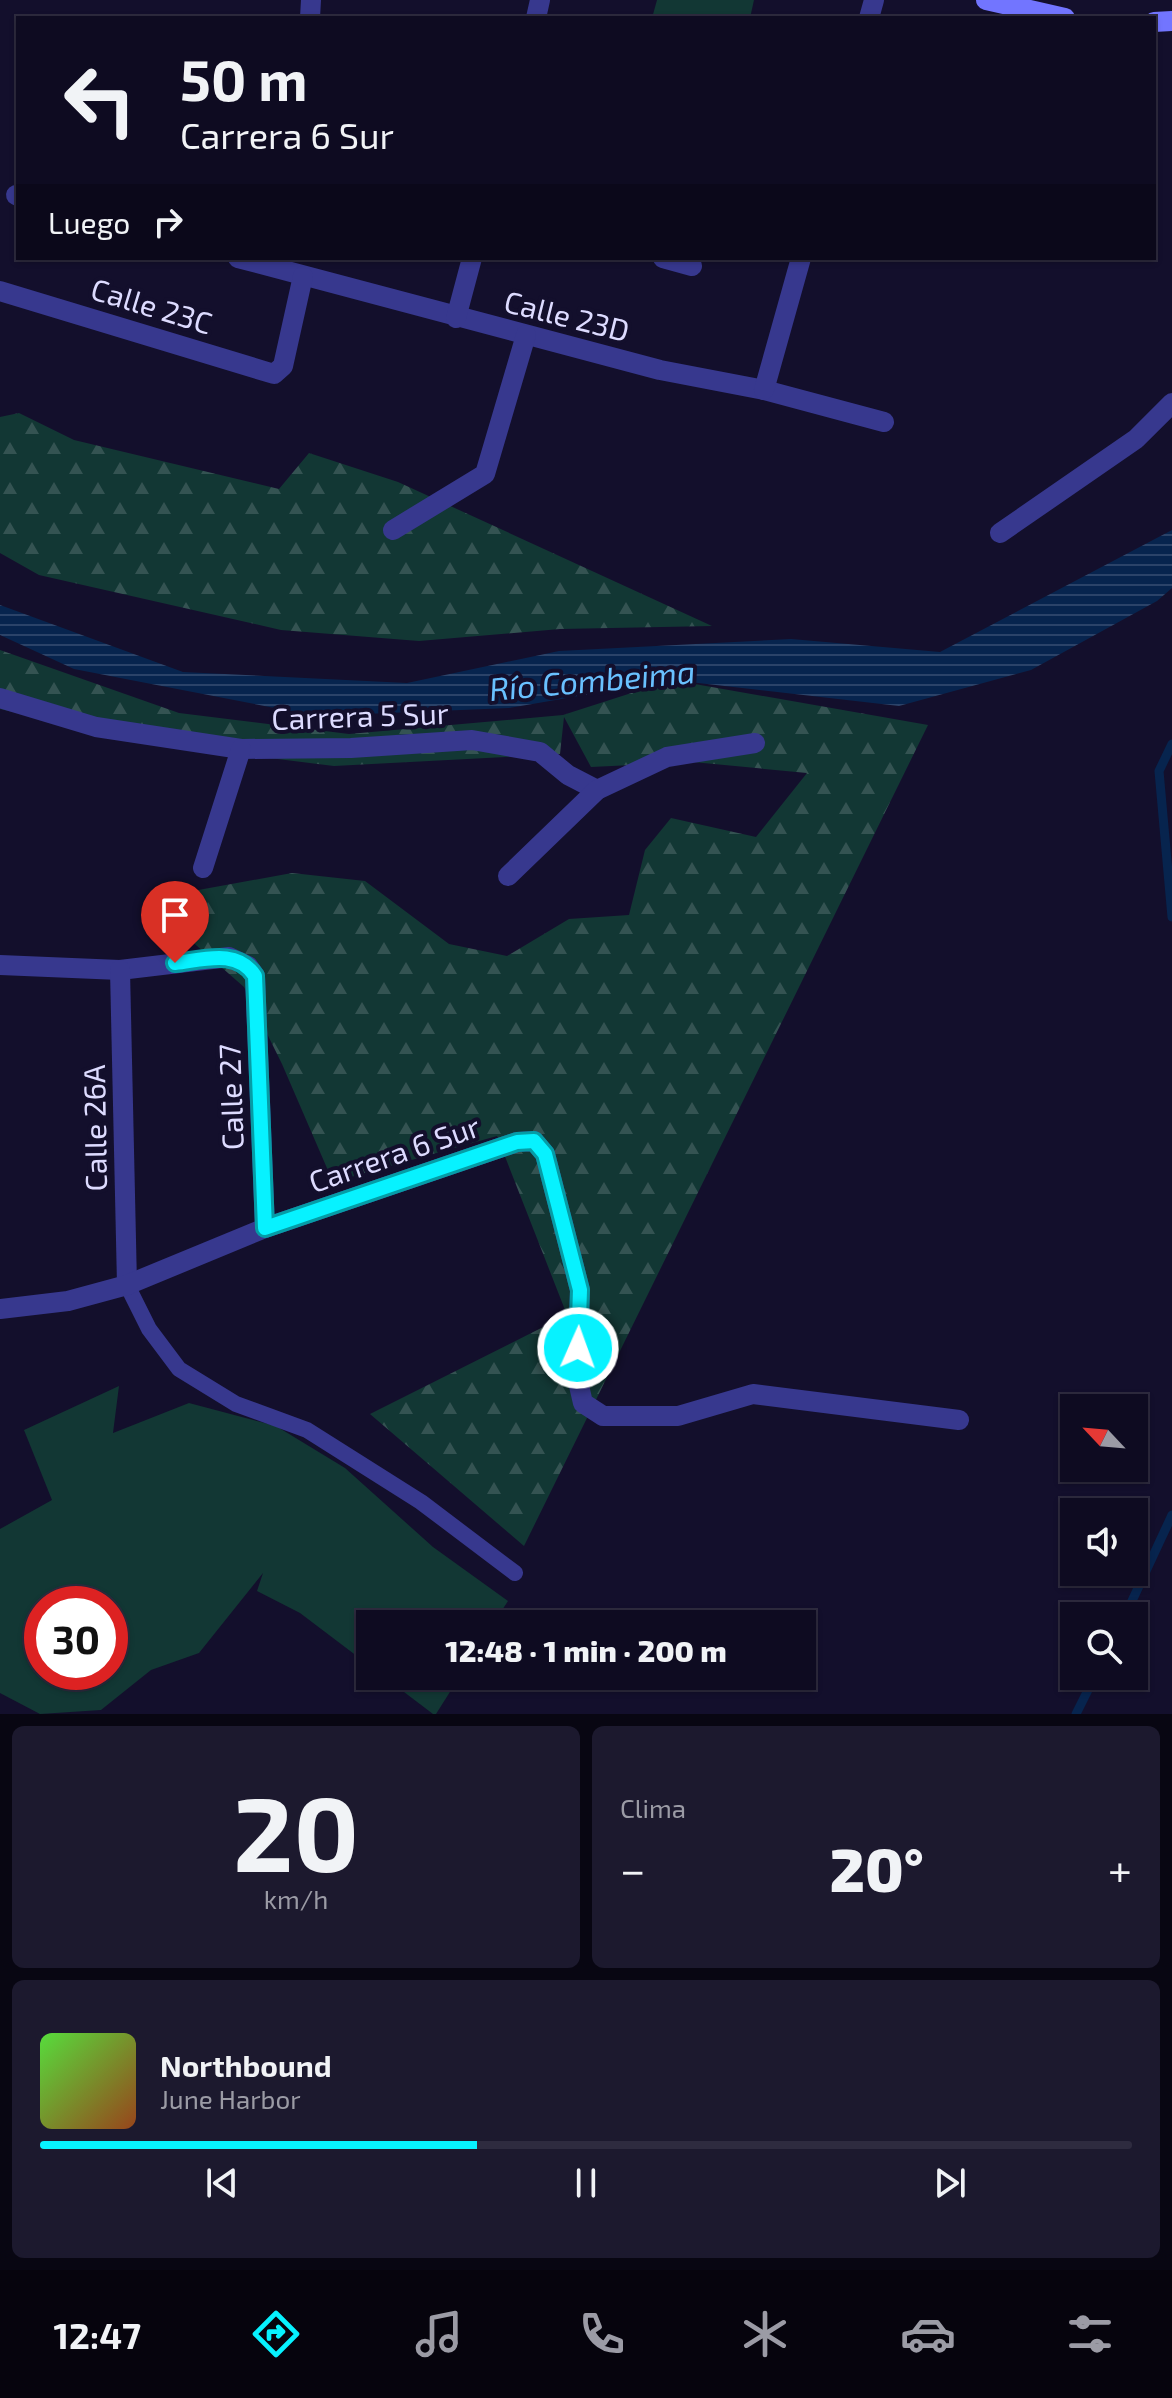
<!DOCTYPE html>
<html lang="es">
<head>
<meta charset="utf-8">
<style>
	:root { --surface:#0e0b21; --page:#1c192e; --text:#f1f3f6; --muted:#9b9ba5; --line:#2e2b3f; --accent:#07f2ff }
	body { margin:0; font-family:"Exo 2",sans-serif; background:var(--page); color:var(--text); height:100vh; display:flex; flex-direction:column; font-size:30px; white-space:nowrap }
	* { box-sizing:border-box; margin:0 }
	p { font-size:26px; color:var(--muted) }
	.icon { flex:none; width:44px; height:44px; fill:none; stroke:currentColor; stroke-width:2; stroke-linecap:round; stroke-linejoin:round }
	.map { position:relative; height:1714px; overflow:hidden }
	.side { display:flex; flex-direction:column; gap:12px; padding:12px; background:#080612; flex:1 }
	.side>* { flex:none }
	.banner { position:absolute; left:16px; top:16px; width:1140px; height:244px; border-radius:0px; box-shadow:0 2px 6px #0004,0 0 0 2px var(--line); background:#0e0b21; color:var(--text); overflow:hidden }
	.needle { width:52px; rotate:296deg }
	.tools { position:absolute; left:1060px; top:1394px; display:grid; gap:16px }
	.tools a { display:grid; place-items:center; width:88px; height:88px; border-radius:0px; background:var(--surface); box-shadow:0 2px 6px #0004,0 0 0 2px var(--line); font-size:40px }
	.speed { position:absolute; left:24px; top:1586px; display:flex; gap:16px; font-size:40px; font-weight:700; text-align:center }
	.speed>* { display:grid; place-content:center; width:104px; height:104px; border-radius:50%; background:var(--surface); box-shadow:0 2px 6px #0004,0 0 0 2px var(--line); line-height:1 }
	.speed .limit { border:12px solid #d22; background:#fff; color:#111 }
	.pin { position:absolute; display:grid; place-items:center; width:68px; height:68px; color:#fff; margin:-82px -34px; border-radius:50% 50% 50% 0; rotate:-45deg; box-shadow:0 0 8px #0007 }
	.pin .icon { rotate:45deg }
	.me { position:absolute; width:88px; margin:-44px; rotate:2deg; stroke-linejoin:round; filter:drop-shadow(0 0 6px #0008) }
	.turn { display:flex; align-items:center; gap:28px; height:168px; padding:0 32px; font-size:36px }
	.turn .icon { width:104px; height:104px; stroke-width:2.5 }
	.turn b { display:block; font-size:56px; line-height:68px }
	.then { display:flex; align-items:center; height:76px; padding:0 32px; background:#0003; gap:16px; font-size:30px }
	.big { font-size:60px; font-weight:800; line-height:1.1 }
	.side .widget { flex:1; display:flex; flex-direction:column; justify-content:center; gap:12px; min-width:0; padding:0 28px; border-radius:12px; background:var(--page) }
	.side .dial { align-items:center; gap:0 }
	.dial b { font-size:104px; line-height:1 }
	.song { display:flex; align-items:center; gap:24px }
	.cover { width:96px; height:96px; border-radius:12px; background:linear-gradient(135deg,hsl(110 70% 55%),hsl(20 70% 35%)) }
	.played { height:8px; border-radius:4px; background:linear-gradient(90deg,var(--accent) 40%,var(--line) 40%) }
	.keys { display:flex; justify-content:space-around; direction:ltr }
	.heat { display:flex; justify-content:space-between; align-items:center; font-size:44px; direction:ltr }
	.side .tiles { flex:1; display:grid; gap:12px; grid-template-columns:1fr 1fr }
	.widget:last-child { grid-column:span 2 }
	.trip { position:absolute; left:356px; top:1610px; width:460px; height:80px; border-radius:0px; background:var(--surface); box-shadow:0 2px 6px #0004,0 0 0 2px var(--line); font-weight:800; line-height:80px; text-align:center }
	.dock { display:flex; height:128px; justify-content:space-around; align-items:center; background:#06040d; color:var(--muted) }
	.dock .icon { width:56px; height:56px }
	.dock .on { color:var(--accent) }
	.dock b { font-size:36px; color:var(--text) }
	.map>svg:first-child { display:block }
	.forest { fill:url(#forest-firs) }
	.park { fill:#123734; fill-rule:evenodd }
	.water { fill:url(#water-rules) }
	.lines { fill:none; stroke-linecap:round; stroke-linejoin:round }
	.stream { stroke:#07244e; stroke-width:9 }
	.service { stroke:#37388e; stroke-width:16 }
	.minor { stroke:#37388e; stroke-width:20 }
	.secondary { stroke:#7275ff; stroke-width:20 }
	.route-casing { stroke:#059da6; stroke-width:20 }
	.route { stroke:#07f2ff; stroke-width:14 }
	.labels { text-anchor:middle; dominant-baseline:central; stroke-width:8; stroke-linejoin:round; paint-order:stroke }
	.street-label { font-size:30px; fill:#dddbff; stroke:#130f2c }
	.water-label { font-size:32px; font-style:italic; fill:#69c1ff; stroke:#130f2c }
</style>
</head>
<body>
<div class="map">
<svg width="1172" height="1714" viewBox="0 0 1172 1714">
	<defs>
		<pattern id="forest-firs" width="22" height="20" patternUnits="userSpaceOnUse" patternTransform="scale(2)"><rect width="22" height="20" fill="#123734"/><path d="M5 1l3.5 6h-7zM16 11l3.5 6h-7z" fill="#345352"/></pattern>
		<pattern id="water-rules" width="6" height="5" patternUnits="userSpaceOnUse" patternTransform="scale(2)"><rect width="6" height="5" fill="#07244e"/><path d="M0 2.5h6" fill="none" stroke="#2b4369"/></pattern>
	</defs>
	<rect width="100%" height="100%" fill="#130f2c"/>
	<!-- forest -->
	<g class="forest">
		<polygon points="19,413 74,440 279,489 309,453 398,482 712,626 560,629 419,641 281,630 39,575 0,553 0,417"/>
		<polygon points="0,650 179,713 349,734 563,715 672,680 928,725 524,1546 370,1414 567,1315 497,1136 333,1182 282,1064 244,987 180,931 182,893 292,873 365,881 449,944 507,956 569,919 629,915 645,850 671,818 756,837 807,773 693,762 591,767 564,717 560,754 334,766 148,743 0,709"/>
	</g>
	<!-- park -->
	<g class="park">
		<polygon points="657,0 754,0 750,18 652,18"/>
		<path d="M119,1386L113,1433L189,1403L276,1426L345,1468L433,1547L508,1601L493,1624H370V1666L300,1613L257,1591L263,1573L199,1653L151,1670L101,1710L40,1714L0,1693V1529L52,1500L24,1430ZM42,1604H110V1672H42Z"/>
		<polygon points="383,1676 460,1676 436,1714 433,1714"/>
	</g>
	<!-- water -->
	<polygon class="water" points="1172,530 1172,588 1157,601 1031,670 899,706 672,680 509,708 316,716 74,669 0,635 0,605 183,672 407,683 559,651 791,639 940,652"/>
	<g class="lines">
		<!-- stream -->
		<g class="stream">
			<polyline points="1172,744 1159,771 1172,917"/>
			<polyline points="1125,1616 1172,1515"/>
			<polyline points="1076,1714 1095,1676"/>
		</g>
		<!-- service -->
		<polyline class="service" points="127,1285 149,1329 179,1369 236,1404 307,1430 421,1502 515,1573"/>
		<!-- minor -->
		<g class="minor">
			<polyline points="310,18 311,0"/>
			<polyline points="536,18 540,0"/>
			<polyline points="869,18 874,0"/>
			<polyline points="16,195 18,196"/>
			<polyline points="238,258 660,370 764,390 884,422"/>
			<polyline points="663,258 692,266"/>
			<polyline points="0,291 274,374 283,366 303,276"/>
			<polyline points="456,318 472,258"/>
			<polyline points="764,390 801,258"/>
			<polyline points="393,530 485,474 526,335"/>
			<polyline points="1000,533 1136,439 1172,403"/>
			<polyline points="0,698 96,727 241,749 351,748 472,740 540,752 568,775 597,790"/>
			<polyline points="203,868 241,749"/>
			<polyline points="508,876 597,790 667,757 755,743"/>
			<polyline points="0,965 120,970 229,957 248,966 255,976 265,1228"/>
			<polyline points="120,970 127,1285"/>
			<polyline points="0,1309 68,1301 127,1285 265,1228 517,1142 534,1141 545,1154 580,1290 577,1377 583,1403 603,1416 678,1416 753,1394 959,1420"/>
		</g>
		<!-- secondary -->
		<g class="secondary">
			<polyline points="986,0 1065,18"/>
			<polyline points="1154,22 1172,21"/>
		</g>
	</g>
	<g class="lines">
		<defs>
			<path id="route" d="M175,963C203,960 237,948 255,976L265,1228L517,1142L534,1141L545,1154L580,1290L578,1348"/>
		</defs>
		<!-- route casing -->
		<use href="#route" class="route-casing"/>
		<!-- route -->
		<use href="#route" class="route"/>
	</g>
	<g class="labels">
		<!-- street labels -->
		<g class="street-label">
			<text transform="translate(152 305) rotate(17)">Calle 23C</text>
			<text transform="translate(567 315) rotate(14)">Calle 23D</text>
			<text transform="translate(360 715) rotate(-2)">Carrera 5 Sur</text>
			<text transform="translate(230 1097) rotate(-92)">Calle 27</text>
			<text transform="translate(94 1128) rotate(-91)">Calle 26A</text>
			<text transform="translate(394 1153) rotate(-19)">Carrera 6 Sur</text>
		</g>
		<!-- water labels -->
		<g class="water-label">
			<text transform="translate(592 679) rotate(-5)">Río Combeima</text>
		</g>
	</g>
</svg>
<div class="tools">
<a><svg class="needle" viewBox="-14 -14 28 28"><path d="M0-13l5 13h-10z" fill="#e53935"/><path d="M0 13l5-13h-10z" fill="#9b9ba5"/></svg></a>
<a><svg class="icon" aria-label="sound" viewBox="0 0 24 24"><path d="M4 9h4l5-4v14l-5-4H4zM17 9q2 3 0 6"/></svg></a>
<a><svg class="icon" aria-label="search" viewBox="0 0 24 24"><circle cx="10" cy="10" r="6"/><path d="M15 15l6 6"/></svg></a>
</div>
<div class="speed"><div class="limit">30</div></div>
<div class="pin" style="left:175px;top:963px;background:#d93025"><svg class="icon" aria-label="arrive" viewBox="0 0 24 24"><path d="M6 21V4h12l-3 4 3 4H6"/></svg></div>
<svg class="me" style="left:578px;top:1348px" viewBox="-20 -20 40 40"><circle r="17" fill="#07f2ff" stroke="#fff" stroke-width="3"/><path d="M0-11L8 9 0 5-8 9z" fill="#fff"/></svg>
<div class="trip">12:48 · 1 min · 200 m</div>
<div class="banner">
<div class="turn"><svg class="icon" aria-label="left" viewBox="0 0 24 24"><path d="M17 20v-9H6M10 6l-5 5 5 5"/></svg><div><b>50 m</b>Carrera 6 Sur</div></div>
<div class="then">Luego<svg class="icon" aria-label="right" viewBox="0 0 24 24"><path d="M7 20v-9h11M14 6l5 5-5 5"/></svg></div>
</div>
</div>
<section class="side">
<div class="tiles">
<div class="widget dial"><b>20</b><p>km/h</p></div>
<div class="widget"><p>Clima</p>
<div class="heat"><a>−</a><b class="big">20°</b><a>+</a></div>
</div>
<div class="widget">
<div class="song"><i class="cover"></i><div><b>Northbound</b><p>June Harbor</p></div></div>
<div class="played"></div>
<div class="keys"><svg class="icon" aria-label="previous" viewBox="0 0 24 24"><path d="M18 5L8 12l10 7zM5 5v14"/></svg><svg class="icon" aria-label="pause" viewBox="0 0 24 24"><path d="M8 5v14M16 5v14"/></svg><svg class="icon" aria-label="next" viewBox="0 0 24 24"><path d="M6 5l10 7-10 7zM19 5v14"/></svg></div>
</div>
</div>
</section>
<nav class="dock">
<b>12:47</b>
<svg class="icon on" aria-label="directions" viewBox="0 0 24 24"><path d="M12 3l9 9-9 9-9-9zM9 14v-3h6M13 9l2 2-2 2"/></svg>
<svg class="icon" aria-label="music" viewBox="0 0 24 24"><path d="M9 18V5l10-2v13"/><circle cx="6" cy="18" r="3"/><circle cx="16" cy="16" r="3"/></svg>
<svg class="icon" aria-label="phone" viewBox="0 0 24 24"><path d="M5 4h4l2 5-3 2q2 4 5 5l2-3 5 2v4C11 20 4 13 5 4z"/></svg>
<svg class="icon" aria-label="climate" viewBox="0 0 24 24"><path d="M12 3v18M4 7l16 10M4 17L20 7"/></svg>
<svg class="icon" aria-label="car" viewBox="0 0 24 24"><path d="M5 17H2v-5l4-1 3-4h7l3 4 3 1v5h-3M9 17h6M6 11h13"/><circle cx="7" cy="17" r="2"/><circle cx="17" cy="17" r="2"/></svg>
<svg class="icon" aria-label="filters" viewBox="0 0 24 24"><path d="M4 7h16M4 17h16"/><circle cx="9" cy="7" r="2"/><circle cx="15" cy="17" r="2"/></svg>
</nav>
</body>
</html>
